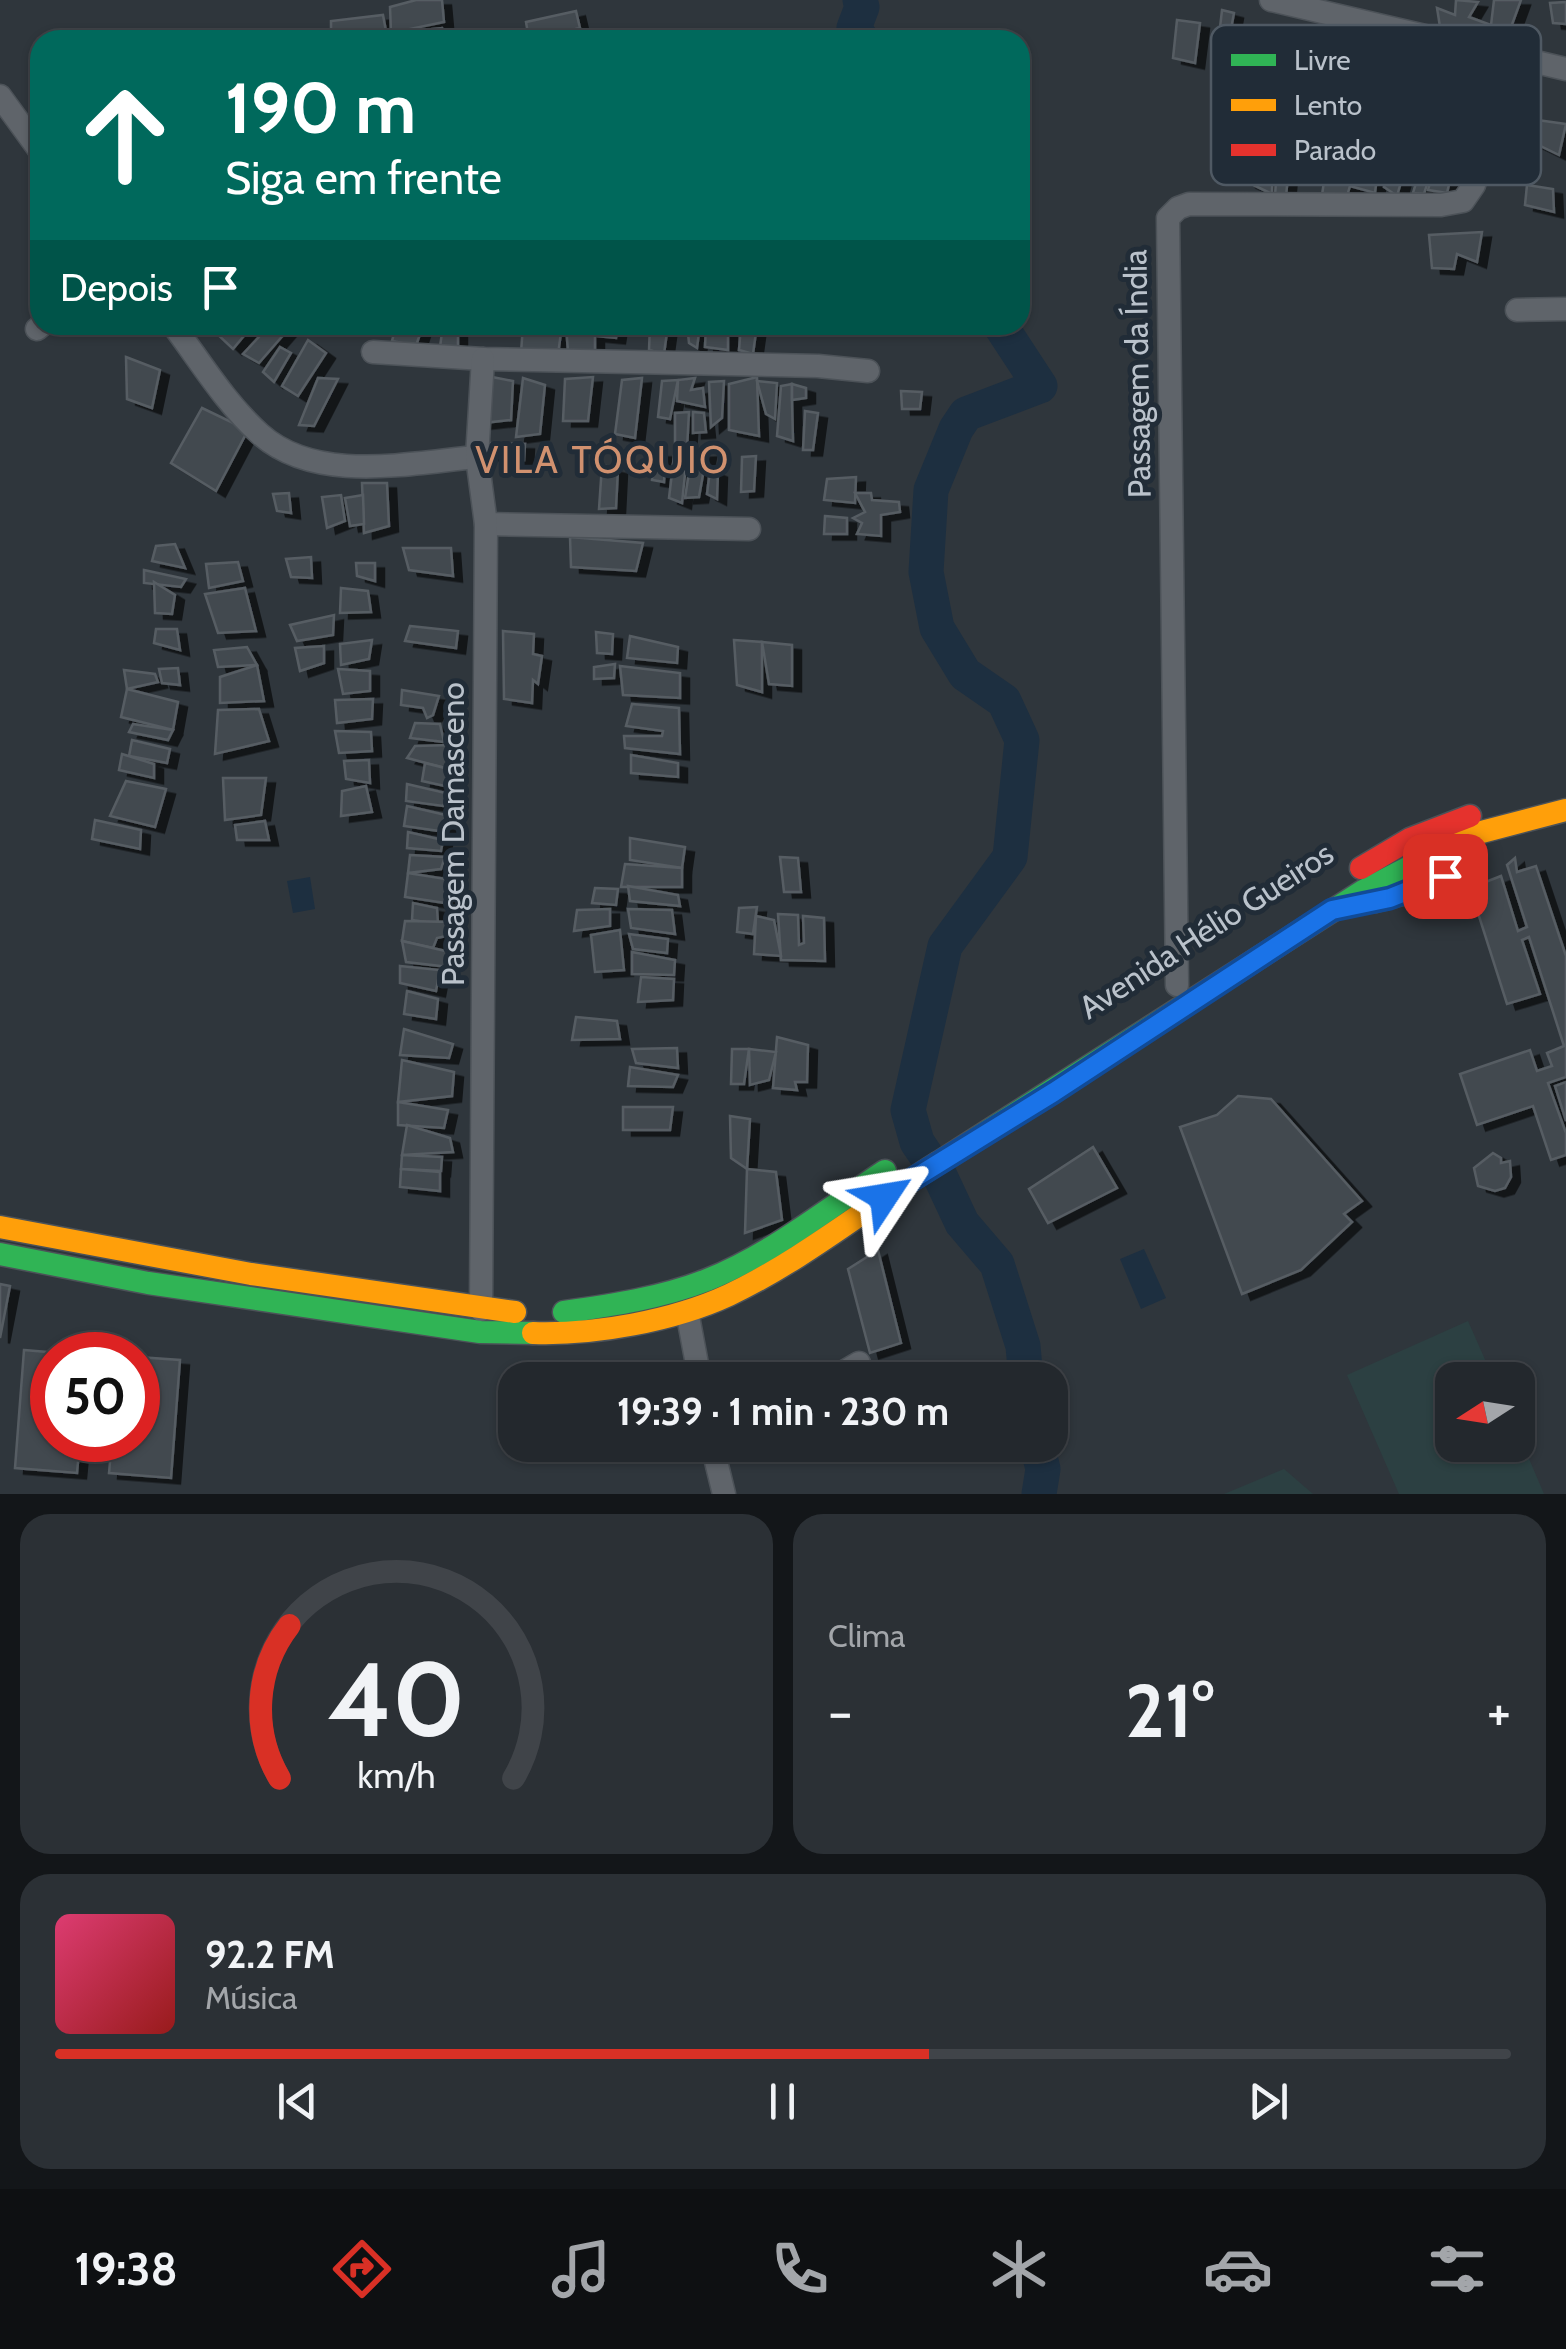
<!DOCTYPE html>
<html lang="pt">
<head>
<meta charset="utf-8">
<style>
	:root { --surface:#23282d; --page:#2b3035; --text:#f1f3f6; --muted:#a3a6aa; --line:#404449; --accent:#d93025 }
	body { margin:0; font-family:Cabin,sans-serif; background:var(--page); color:var(--text); height:100vh; display:flex; flex-direction:column; font-size:38px; white-space:nowrap }
	* { box-sizing:border-box; margin:0 }
	p { font-size:32px; color:var(--muted) }
	.icon { flex:none; width:55px; height:55px; fill:none; stroke:currentColor; stroke-width:2; stroke-linecap:round; stroke-linejoin:round }
	.map { position:relative; height:1494px; overflow:hidden }
	.drawer { display:flex; flex-direction:column; gap:20px; padding:20px; background:#131619; flex:1 }
	.drawer>* { flex:none }
	.banner { position:absolute; left:30px; top:30px; width:1000px; height:305px; border-radius:30px; box-shadow:0 2px 8px #0004,0 0 0 2px var(--line); background:#00695c; color:#fff; overflow:hidden }
	.needle { width:65px; rotate:258deg }
	.tools { position:absolute; left:1435px; top:1362px; display:grid; gap:20px }
	.tools a { display:grid; place-items:center; width:100px; height:100px; border-radius:20px; background:var(--surface); box-shadow:0 2px 8px #0004,0 0 0 2px var(--line); font-size:50px }
	.speed { position:absolute; left:30px; top:1332px; display:flex; gap:20px; font-size:50px; font-weight:700; text-align:center }
	.speed>* { display:grid; place-content:center; width:130px; height:130px; border-radius:50%; background:var(--surface); box-shadow:0 2px 8px #0004,0 0 0 2px var(--line); line-height:1 }
	.speed .limit { border:15px solid #d22; background:#fff; color:#111 }
	.pin { position:absolute; display:grid; place-items:center; width:85px; height:85px; color:#fff; margin:-42px; border-radius:20px; box-shadow:0 5px 15px #0006 }
	.me { position:absolute; width:110px; margin:-55px; rotate:57deg; stroke-linejoin:round; filter:drop-shadow(0 0 8px #0008) }
	.turn { display:flex; align-items:center; gap:35px; height:210px; padding:0 30px; font-size:45px }
	.turn .icon { width:130px; height:130px; stroke-width:2.5 }
	.turn b { display:block; font-size:70px; line-height:85px }
	.then { display:flex; align-items:center; height:95px; padding:0 30px; background:#0003; gap:20px; font-size:38px }
	.big { font-size:75px; font-weight:800; line-height:1.1 }
	.drawer .card { flex:1; display:flex; flex-direction:column; justify-content:center; gap:15px; min-width:0; padding:0 35px; border-radius:30px; background:var(--page) }
	.drawer .dial { align-items:center; gap:0 }
	.dial svg { height:260px; overflow:visible; fill:none; stroke:var(--line); stroke-width:7; stroke-linecap:round; text-anchor:middle }
	.dial text { fill:var(--text); stroke:none }
	.song { display:flex; align-items:center; gap:30px }
	.cover { width:120px; height:120px; border-radius:15px; background:linear-gradient(135deg,hsl(340 70% 55%),hsl(0 70% 35%)) }
	.played { height:10px; border-radius:5px; background:linear-gradient(90deg,var(--accent) 60%,var(--line) 60%) }
	.keys { display:flex; justify-content:space-around; direction:ltr }
	.heat { display:flex; justify-content:space-between; align-items:center; font-size:55px; direction:ltr }
	.drawer .tiles { flex:1; display:grid; gap:20px; grid-template-columns:1fr 1fr }
	.card:last-child { grid-column:span 2 }
	.trip { position:absolute; left:498px; top:1362px; width:570px; height:100px; border-radius:30px; background:var(--surface); box-shadow:0 2px 8px #0004,0 0 0 2px var(--line); font-weight:800; line-height:100px; text-align:center }
	.menu { display:flex; height:160px; justify-content:space-around; align-items:center; background:#0e1012; color:var(--muted) }
	.menu .icon { width:70px; height:70px }
	.menu .current { color:var(--accent) }
	.menu b { font-size:45px; color:var(--text) }
	.map>svg:first-child { display:block }
	.green { fill:#2c4042 }
	.water { fill:#1d2f40 }
	.lines { fill:none; stroke-linecap:round; stroke-linejoin:round }
	.river { stroke:#1d2f40; stroke-width:35 }
	.building { fill:#434a50; stroke:#575d63; stroke-width:2.5; filter:url(#shadow) }
	.street-casing { stroke:#4c5258; stroke-width:25 }
	.fast-casing { stroke:#4c5258; stroke-width:25 }
	.slow-casing { stroke:#4c5258; stroke-width:25 }
	.jam-casing { stroke:#4c5258; stroke-width:25 }
	.street { stroke:#5f646a; stroke-width:22 }
	.fast { stroke:#30b455; stroke-width:22 }
	.slow { stroke:#ff9f0a; stroke-width:22 }
	.jam { stroke:#e5322d; stroke-width:22 }
	.route-casing { stroke:#114b97; stroke-width:25 }
	.route { stroke:#1a73e8; stroke-width:18 }
	.labels { text-anchor:middle; dominant-baseline:central; stroke-width:10; stroke-linejoin:round; paint-order:stroke }
	.street-label { font-size:32px; fill:#bac2cb; stroke:#212c37 }
	.quarter-label { font-size:38px; letter-spacing:2.5px; fill:#d1916f; stroke:#212c37 }
	.key { fill:#212c37; stroke:#4f5963; stroke-width:2.5 }
	.key-label { font-size:28px; fill:#bac2cb }
</style>
</head>
<body>
<div class="map">
<svg width="1566" height="1494" viewBox="0 0 1566 1494">
	<defs>
		<filter id="shadow"><feDropShadow dx="9" dy="5.5" stdDeviation="0" flood-color="#0009"/></filter>
	</defs>
	<rect width="100%" height="100%" fill="#2f363c"/>
	<!-- green -->
	<g class="green">
		<polygon points="1468,1321 1494,1380 1452,1380 1452,1445 1518,1445 1518,1433 1544,1494 1399,1494 1347,1375"/>
		<polygon points="1284,1469 1313,1494 1224,1494"/>
	</g>
	<!-- water -->
	<g class="water">
		<polygon points="310,877 315,909 293,913 287,881"/>
		<polygon points="1144,1249 1166,1298 1141,1309 1120,1259"/>
	</g>
	<g class="lines">
		<!-- river -->
		<g class="river">
			<polyline points="860,0 862,7 854,28 862,40"/>
			<polyline points="1000,325 1040,386 966,414 956,429 931,490 926,572 937,628 965,674 1004,701 1022,740 1010,857 945,946 908,1110 917,1142 940,1176 962,1223 997,1264 1023,1346 1026,1380"/>
			<polyline points="1037,1445 1043,1469 1039,1494"/>
		</g>
	</g>
	<!-- building -->
	<g class="building">
		<polygon points="416,0 442,0 444,22 391,33 390,7"/>
		<polygon points="1456,0 1478,2 1469,17 1491,25 1482,48 1440,27 1437,8 1455,15"/>
		<polygon points="1494,0 1521,0 1510,30 1491,25"/>
		<polygon points="1566,2 1566,24 1553,23 1550,3"/>
		<polygon points="1222,10 1234,13 1225,62 1217,54"/>
		<polygon points="576,11 580,28 529,40 526,22"/>
		<polygon points="383,15 386,31 331,40 331,21"/>
		<polygon points="1177,20 1200,23 1195,63 1173,58"/>
		<polygon points="442,28 444,40 392,40 391,33"/>
		<polygon points="1523,118 1566,124 1559,155 1522,137"/>
		<polygon points="1253,131 1273,139 1272,194 1247,182"/>
		<polygon points="1330,141 1357,145 1355,155 1365,157 1366,174 1377,177 1375,193 1350,186 1346,199 1322,195"/>
		<polygon points="1278,144 1290,149 1286,198 1275,197"/>
		<polygon points="1439,148 1457,151 1447,193 1428,190"/>
		<polygon points="1426,150 1438,151 1424,194 1413,193"/>
		<polygon points="1389,160 1407,161 1397,196 1384,187"/>
		<polygon points="1527,185 1553,189 1554,212 1525,205"/>
		<polygon points="1482,232 1477,262 1457,254 1454,269 1432,268 1429,235"/>
		<polygon points="221,325 253,325 233,349 215,332"/>
		<polygon points="270,325 292,325 259,363 243,354"/>
		<polygon points="396,325 419,325 422,328 416,346 392,341"/>
		<polygon points="443,325 458,325 458,351 440,347"/>
		<polygon points="523,325 562,325 558,355 521,353"/>
		<polygon points="566,325 595,325 595,354 568,352"/>
		<polygon points="597,325 618,325 616,338 595,336"/>
		<polygon points="650,325 668,325 664,354 649,350"/>
		<polygon points="687,325 700,325 697,348 689,343"/>
		<polygon points="706,325 728,325 728,350 705,347"/>
		<polygon points="741,325 757,325 753,354 739,350"/>
		<polygon points="308,340 326,353 298,396 282,386"/>
		<polygon points="280,347 291,353 274,382 263,372"/>
		<polygon points="126,357 160,370 152,408 127,399"/>
		<polygon points="487,376 513,381 511,420 483,423"/>
		<polygon points="593,377 588,421 563,421 565,379"/>
		<polygon points="757,377 759,436 729,430 729,384"/>
		<polygon points="318,378 338,379 314,426 299,425"/>
		<polygon points="523,378 545,385 540,434 516,437"/>
		<polygon points="642,378 635,438 615,434 622,380"/>
		<polygon points="695,378 691,390 703,388 705,407 677,401 678,380"/>
		<polygon points="678,380 670,419 658,417 662,381"/>
		<polygon points="724,381 722,418 711,427 709,382"/>
		<polygon points="757,381 777,383 775,419 766,414"/>
		<polygon points="792,384 792,400 793,441 777,436 781,386"/>
		<polygon points="792,384 806,388 806,398 792,400"/>
		<polygon points="901,391 922,392 920,409 902,409"/>
		<polygon points="202,408 248,430 216,491 171,463"/>
		<polygon points="805,411 818,413 813,450 803,450"/>
		<polygon points="689,412 687,449 675,448 675,413"/>
		<polygon points="693,412 704,413 706,432 693,433"/>
		<polygon points="488,443 525,444 524,460 487,454"/>
		<polygon points="654,452 666,452 664,482 652,480"/>
		<polygon points="707,452 699,497 685,498 692,453"/>
		<polygon points="687,455 682,503 669,498 674,456"/>
		<polygon points="756,456 754,491 741,492 742,457"/>
		<polygon points="602,465 618,469 616,508 599,509"/>
		<polygon points="710,469 718,472 717,499 707,494"/>
		<polygon points="856,477 855,503 824,500 827,479"/>
		<polygon points="362,483 387,483 389,526 364,533"/>
		<polygon points="289,493 291,513 277,511 273,494"/>
		<polygon points="855,493 871,493 872,500 899,502 900,512 881,515 881,536 857,534 862,523 853,518 865,512"/>
		<polygon points="341,495 345,521 327,528 322,497"/>
		<polygon points="363,495 364,524 350,526 345,498"/>
		<polygon points="825,516 847,518 847,534 824,534"/>
		<polygon points="570,537 643,543 636,571 571,567"/>
		<polygon points="175,544 185,568 152,561 156,546"/>
		<polygon points="403,548 451,548 453,576 409,570"/>
		<polygon points="311,557 312,578 291,577 286,559"/>
		<polygon points="238,562 243,581 209,588 206,564"/>
		<polygon points="356,563 375,563 375,581 357,576"/>
		<polygon points="144,570 186,579 181,587 144,583"/>
		<polygon points="154,582 175,595 172,614 155,613"/>
		<polygon points="245,588 256,631 218,633 205,594"/>
		<polygon points="341,588 368,591 371,612 340,613"/>
		<polygon points="334,615 333,635 297,641 290,625"/>
		<polygon points="410,626 458,631 456,648 405,641"/>
		<polygon points="156,629 177,629 180,650 154,643"/>
		<polygon points="503,631 534,634 533,654 542,656 538,684 533,680 532,703 504,699"/>
		<polygon points="596,632 613,634 612,654 597,653"/>
		<polygon points="630,636 678,647 677,663 627,658"/>
		<polygon points="372,640 369,659 341,665 340,644"/>
		<polygon points="734,640 762,642 762,692 737,685"/>
		<polygon points="762,642 792,645 792,686 769,684"/>
		<polygon points="324,646 324,663 300,671 295,648"/>
		<polygon points="247,647 257,665 218,667 214,650"/>
		<polygon points="615,664 614,678 594,679 594,667"/>
		<polygon points="257,665 264,701 220,703 220,677"/>
		<polygon points="620,666 680,673 680,698 623,695"/>
		<polygon points="178,668 180,685 162,683 159,669"/>
		<polygon points="338,669 370,671 370,691 343,694"/>
		<polygon points="124,670 155,674 158,682 127,689"/>
		<polygon points="127,689 178,702 173,730 121,717"/>
		<polygon points="402,690 439,696 433,715 427,718 423,708 401,705"/>
		<polygon points="373,699 372,719 337,723 335,700"/>
		<polygon points="632,704 679,708 680,754 625,748 624,736 662,736 663,731 626,726"/>
		<polygon points="259,709 269,741 215,754 218,710"/>
		<polygon points="415,723 440,724 444,742 410,738"/>
		<polygon points="133,724 173,730 168,740 129,732"/>
		<polygon points="335,731 371,732 372,751 339,753"/>
		<polygon points="132,740 170,749 167,763 129,756"/>
		<polygon points="450,745 449,769 407,758 415,746"/>
		<polygon points="122,754 154,764 154,778 119,770"/>
		<polygon points="631,755 678,763 678,777 631,773"/>
		<polygon points="369,760 370,783 346,779 344,761"/>
		<polygon points="425,763 449,769 445,786 422,781"/>
		<polygon points="223,778 266,778 261,815 225,820"/>
		<polygon points="126,781 166,789 155,827 110,816"/>
		<polygon points="407,784 450,794 443,806 406,801"/>
		<polygon points="366,786 372,812 341,816 342,791"/>
		<polygon points="407,806 450,816 446,832 404,826"/>
		<polygon points="95,820 141,830 140,849 92,839"/>
		<polygon points="265,821 269,840 237,840 235,825"/>
		<polygon points="408,832 443,840 441,851 407,848"/>
		<polygon points="630,838 685,847 682,868 630,860"/>
		<polygon points="410,855 445,857 441,869 408,873"/>
		<polygon points="780,857 798,858 801,892 784,892"/>
		<polygon points="1515,858 1517,872 1536,866 1566,956 1566,1077 1548,1083 1566,1133 1566,1155 1551,1160 1533,1106 1477,1125 1460,1074 1530,1050 1537,1071 1552,1066 1547,1053 1564,1046 1529,937 1522,940 1540,994 1507,1004 1470,888 1501,876 1518,931 1527,927 1507,865"/>
		<polygon points="625,864 682,868 682,887 621,887"/>
		<polygon points="408,873 446,879 445,903 405,897"/>
		<polygon points="628,886 678,895 680,906 630,901"/>
		<polygon points="595,888 618,889 616,905 592,903"/>
		<polygon points="413,903 437,908 438,924 412,920"/>
		<polygon points="757,907 753,934 737,932 739,908"/>
		<polygon points="610,909 610,926 574,931 577,910"/>
		<polygon points="628,909 672,910 675,934 631,928"/>
		<polygon points="778,914 798,915 799,945 804,943 803,916 824,918 825,961 781,960"/>
		<polygon points="756,916 774,920 781,956 754,954"/>
		<polygon points="405,921 453,922 455,934 437,938 433,948 402,941"/>
		<polygon points="620,930 624,970 595,972 591,935"/>
		<polygon points="629,934 668,939 667,953 633,949"/>
		<polygon points="402,941 450,952 449,967 406,962"/>
		<polygon points="632,952 675,960 674,975 632,974"/>
		<polygon points="400,966 440,970 436,991 400,983"/>
		<polygon points="641,977 674,979 673,1000 638,1002"/>
		<polygon points="407,991 438,999 436,1019 404,1014"/>
		<polygon points="576,1017 617,1021 620,1039 572,1040"/>
		<polygon points="404,1029 453,1044 449,1058 400,1055"/>
		<polygon points="777,1037 808,1045 807,1082 795,1082 797,1090 773,1088"/>
		<polygon points="677,1048 678,1068 636,1063 632,1049"/>
		<polygon points="732,1049 749,1049 744,1084 731,1084"/>
		<polygon points="749,1049 776,1052 769,1080 750,1085"/>
		<polygon points="402,1060 454,1072 452,1096 398,1102"/>
		<polygon points="630,1067 678,1075 673,1087 628,1086"/>
		<polygon points="1566,1082 1566,1121 1555,1086"/>
		<polygon points="1238,1096 1271,1099 1362,1201 1344,1214 1352,1222 1301,1270 1242,1294 1180,1127 1217,1115"/>
		<polygon points="398,1102 448,1110 444,1128 398,1125"/>
		<polygon points="623,1107 673,1107 670,1130 623,1130"/>
		<polygon points="730,1116 750,1119 747,1169 731,1158"/>
		<polygon points="407,1125 450,1138 453,1152 402,1155"/>
		<polygon points="1093,1147 1117,1188 1048,1223 1029,1189"/>
		<polygon points="1493,1153 1501,1158 1501,1163 1510,1161 1511,1177 1505,1188 1495,1191 1478,1186 1474,1168"/>
		<polygon points="402,1155 442,1157 441,1171 401,1169"/>
		<polygon points="401,1169 440,1172 440,1191 400,1187"/>
		<polygon points="747,1169 776,1172 782,1220 745,1233"/>
		<polygon points="878,1250 901,1343 870,1353 848,1269"/>
		<polygon points="0,1284 10,1286 0,1338"/>
		<polygon points="24,1350 84,1355 52,1355 52,1440 80,1440 77,1473 15,1468"/>
		<polygon points="138,1357 180,1360 171,1478 109,1473 112,1440 138,1440"/>
	</g>
	<g class="lines">
		<defs>
			<g id="street">
				<polyline points="1271,0 1566,69"/>
				<polyline points="0,96 40,151"/>
				<polyline points="1517,310 1566,309"/>
				<path d="M173,325C200,361 226,404 260,434C316,484 409,463 477,457"/>
				<polyline points="37,329 42,325"/>
				<polyline points="373,352 483,359 818,366 868,371"/>
				<polyline points="486,524 749,529"/>
				<polyline points="1177,985 1168,218 1178,208 1189,204 1441,205 1463,201 1474,185 1509,54"/>
				<polyline points="481,1310 486,524 477,457 483,359"/>
				<polyline points="687,1311 700,1380"/>
				<polyline points="830,1380 859,1363"/>
				<polyline points="712,1445 724,1494"/>
			</g>
			<g id="fast">
				<path d="M1375,901C1408,893 1445,885 1464,854L1454,824"/>
				<polyline points="938,1163 1363,891 1421,861"/>
				<polyline points="0,1254 148,1283 480,1332 533,1333"/>
				<path d="M564,1312C613,1305 661,1298 707,1280C772,1254 827,1209 885,1171"/>
			</g>
			<g id="slow">
				<polyline points="1421,861 1474,834 1566,810"/>
				<polyline points="0,1227 251,1274 515,1312"/>
				<path d="M533,1333C594,1335 673,1321 729,1295C803,1260 868,1206 938,1163"/>
			</g>
			<polyline id="jam" points="1361,868 1410,839 1470,816"/>
		</defs>
		<!-- street casing -->
		<use href="#street" class="street-casing"/>
		<!-- fast casing -->
		<use href="#fast" class="fast-casing"/>
		<!-- slow casing -->
		<use href="#slow" class="slow-casing"/>
		<!-- jam casing -->
		<use href="#jam" class="jam-casing"/>
		<!-- street -->
		<use href="#street" class="street"/>
		<!-- fast -->
		<use href="#fast" class="fast"/>
		<!-- slow -->
		<use href="#slow" class="slow"/>
		<!-- jam -->
		<use href="#jam" class="jam"/>
	</g>
	<g class="lines">
		<defs>
			<polyline id="route" points="884,1197 1054,1092 1332,910 1390,898 1445,876"/>
		</defs>
		<!-- route casing -->
		<use href="#route" class="route-casing"/>
		<!-- route -->
		<use href="#route" class="route"/>
	</g>
	<g class="labels">
		<!-- street labels -->
		<g class="street-label">
			<text transform="translate(1137 374) rotate(-91)">Passagem da Índia</text>
			<text transform="translate(452 834) rotate(-90)">Passagem Damasceno</text>
			<text transform="translate(1206 930) rotate(-33)">Avenida Hélio Gueiros</text>
		</g>
		<!-- quarter labels -->
		<g class="quarter-label">
			<text x="603" y="459">VILA TÓQUIO</text>
		</g>
	</g>
	<!-- legend -->
	<rect x="1211" y="25" width="330" height="160" rx="15" class="key"/>
	<rect x="1231" y="54" width="45" height="12" fill="#30b455"/>
	<rect x="1231" y="99" width="45" height="12" fill="#ff9f0a"/>
	<rect x="1231" y="144" width="45" height="12" fill="#e5322d"/>
	<g class="key-label">
		<text x="1294" y="70">Livre</text>
		<text x="1294" y="115">Lento</text>
		<text x="1294" y="160">Parado</text>
	</g>
</svg>
<div class="tools">
<a><svg class="needle" viewBox="-14 -14 28 28"><path d="M0-13l5 13h-10z" fill="#e53935"/><path d="M0 13l5-13h-10z" fill="#a3a6aa"/></svg></a>
</div>
<div class="speed"><div class="limit">50</div></div>
<div class="pin" style="left:1445px;top:876px;background:#d93025"><svg class="icon" aria-label="arrive" viewBox="0 0 24 24"><path d="M6 21V4h12l-3 4 3 4H6"/></svg></div>
<svg class="me" style="left:884px;top:1197px" viewBox="-20 -20 40 40"><path d="M0-17L14 15 0 8-14 15z" fill="#1a73e8" stroke="#fff" stroke-width="4"/></svg>
<div class="trip">19:39 · 1 min · 230 m</div>
<div class="banner">
<div class="turn"><svg class="icon" aria-label="ahead" viewBox="0 0 24 24"><path d="M12 20V5M6 11l6-6 6 6"/></svg><div><b>190 m</b>Siga em frente</div></div>
<div class="then">Depois<svg class="icon" aria-label="arrive" viewBox="0 0 24 24"><path d="M6 21V4h12l-3 4 3 4H6"/></svg></div>
</div>
</div>
<section class="drawer">
<div class="tiles">
<div class="card dial"><svg viewBox="0 0 100 80">
<path d="M14 69A42 42 0 1 1 86 69"/>
<path d="M14 69A42 42 0 0 1 17 22" stroke="#d93025"/>
<text x="50" y="56" font-size="32" font-weight="700">40</text>
<text x="50" y="72" font-size="11">km/h</text>
</svg></div>
<div class="card"><p>Clima</p>
<div class="heat"><a>−</a><b class="big">21°</b><a>+</a></div>
</div>
<div class="card">
<div class="song"><i class="cover"></i><div><b>92.2 FM</b><p>Música</p></div></div>
<div class="played"></div>
<div class="keys"><svg class="icon" aria-label="previous" viewBox="0 0 24 24"><path d="M18 5L8 12l10 7zM5 5v14"/></svg><svg class="icon" aria-label="pause" viewBox="0 0 24 24"><path d="M8 5v14M16 5v14"/></svg><svg class="icon" aria-label="next" viewBox="0 0 24 24"><path d="M6 5l10 7-10 7zM19 5v14"/></svg></div>
</div>
</div>
</section>
<nav class="menu">
<b>19:38</b>
<svg class="icon current" aria-label="directions" viewBox="0 0 24 24"><path d="M12 3l9 9-9 9-9-9zM9 14v-3h6M13 9l2 2-2 2"/></svg>
<svg class="icon" aria-label="music" viewBox="0 0 24 24"><path d="M9 18V5l10-2v13"/><circle cx="6" cy="18" r="3"/><circle cx="16" cy="16" r="3"/></svg>
<svg class="icon" aria-label="phone" viewBox="0 0 24 24"><path d="M5 4h4l2 5-3 2q2 4 5 5l2-3 5 2v4C11 20 4 13 5 4z"/></svg>
<svg class="icon" aria-label="climate" viewBox="0 0 24 24"><path d="M12 3v18M4 7l16 10M4 17L20 7"/></svg>
<svg class="icon" aria-label="car" viewBox="0 0 24 24"><path d="M5 17H2v-5l4-1 3-4h7l3 4 3 1v5h-3M9 17h6M6 11h13"/><circle cx="7" cy="17" r="2"/><circle cx="17" cy="17" r="2"/></svg>
<svg class="icon" aria-label="filters" viewBox="0 0 24 24"><path d="M4 7h16M4 17h16"/><circle cx="9" cy="7" r="2"/><circle cx="15" cy="17" r="2"/></svg>
</nav>
</body>
</html>
